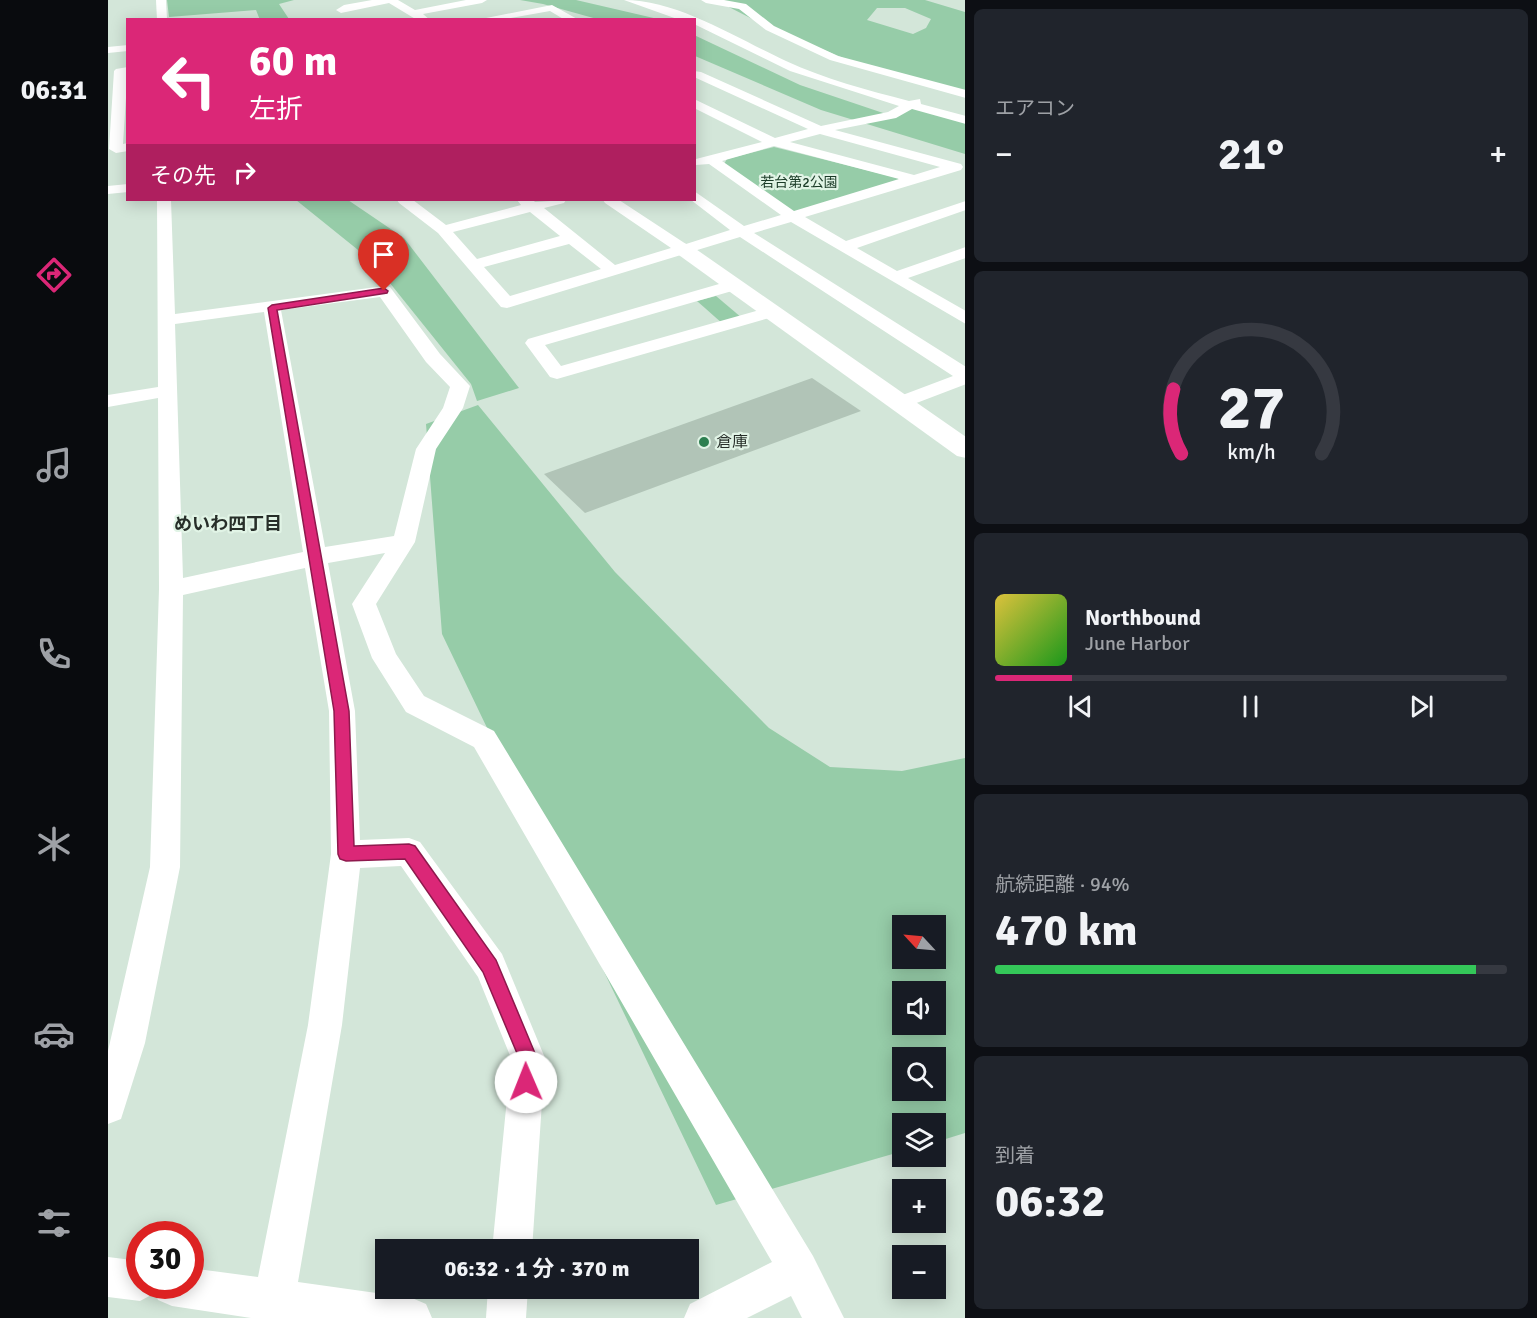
<!DOCTYPE html>
<html lang="ja">
<head>
<meta charset="utf-8">
<style>
	:root { --surface:#171b24; --page:#20242c; --text:#f1f3f6; --muted:#9ea1a6; --line:#363941; --accent:#db2777 }
	body { margin:0; font-family:Signika,"Noto Sans JP",sans-serif; background:var(--page); color:var(--text); height:100vh; display:flex; flex-direction:column; font-size:22px; white-space:nowrap }
	* { box-sizing:border-box; margin:0 }
	p { font-size:20px; color:var(--muted) }
	.icon { flex:none; width:33px; height:33px; fill:none; stroke:currentColor; stroke-width:2; stroke-linecap:round; stroke-linejoin:round }
	.map { position:relative; flex:1; overflow:hidden }
	.side { display:flex; flex-direction:column; gap:9px; padding:9px; background:#0d0f14; width:572px }
	.side>* { flex:none }
	.hud { position:absolute; left:18px; top:18px; width:570px; height:183px; border-radius:0px; box-shadow:0 3px 15px #0003; background:#db2777; color:#fff; overflow:hidden }
	.needle { width:39px; rotate:296deg }
	.controls { position:absolute; left:784px; top:915px; display:grid; gap:12px }
	.controls a { display:grid; place-items:center; width:54px; height:54px; border-radius:0px; background:var(--surface); box-shadow:0 3px 15px #0003; font-size:30px }
	.speed { position:absolute; left:18px; top:1221px; display:flex; gap:12px; font-size:30px; font-weight:700; text-align:center }
	.speed>* { display:grid; place-content:center; width:78px; height:78px; border-radius:50%; background:var(--surface); box-shadow:0 3px 15px #0003; line-height:1 }
	.speed .limit { border:9px solid #d22; background:#fff; color:#111 }
	.pin { position:absolute; display:grid; place-items:center; width:51px; height:51px; color:#fff; margin:-62px -26px; border-radius:50% 50% 50% 0; rotate:-45deg; box-shadow:0 0 6px #0007 }
	.pin .icon { rotate:45deg }
	.me { position:absolute; width:66px; margin:-33px; rotate:359deg; stroke-linejoin:round; filter:drop-shadow(0 0 4px #0008) }
	.turn { display:flex; align-items:center; gap:21px; height:126px; padding:0 24px; font-size:27px }
	.turn .icon { width:78px; height:78px; stroke-width:2.5 }
	.turn b { display:block; font-size:42px; line-height:51px }
	.then { display:flex; align-items:center; height:57px; padding:0 24px; background:#0003; gap:12px; font-size:22px }
	.big { font-size:45px; font-weight:700; line-height:1.1 }
	.side .widget { flex:1; display:flex; flex-direction:column; justify-content:center; gap:9px; min-width:0; padding:0 21px; border-radius:9px; background:var(--page) }
	.side .dial { align-items:center; gap:0 }
	.dial svg { height:156px; overflow:visible; fill:none; stroke:var(--line); stroke-width:7; stroke-linecap:round; text-anchor:middle }
	.dial text { fill:var(--text); stroke:none }
	.song { display:flex; align-items:center; gap:18px }
	.cover { width:72px; height:72px; border-radius:9px; background:linear-gradient(135deg,hsl(50 70% 55%),hsl(120 70% 35%)) }
	.played { height:6px; border-radius:3px; background:linear-gradient(90deg,var(--accent) 15%,var(--line) 15%) }
	.keys { display:flex; justify-content:space-around; direction:ltr }
	.heat { display:flex; justify-content:space-between; align-items:center; font-size:33px; direction:ltr }
	.charge { height:9px; border-radius:4px; background:linear-gradient(90deg,#34c759 94%,var(--line) 0) }
	.trip { position:absolute; left:267px; top:1239px; width:324px; height:60px; border-radius:0px; background:var(--surface); box-shadow:0 3px 15px #0003; font-weight:700; line-height:60px; text-align:center }
	main { display:flex; flex:1; min-height:0 }
	.menu { display:flex; flex-direction:column; width:108px; justify-content:space-around; align-items:center; background:#090b0e; color:var(--muted) }
	.menu .icon { width:42px; height:42px }
	.menu .on { color:var(--accent) }
	.menu b { font-size:27px; color:var(--text) }
	.map>svg:first-child { display:block }
	.green { fill:#96cca8; fill-rule:evenodd }
	.building { fill:#b1c4b7 }
	.lines { fill:none; stroke-linecap:round; stroke-linejoin:round }
	.street { fill:#fff; fill-rule:evenodd }
	.secondary { fill:#fff; fill-rule:evenodd }
	.route { fill:#db2777; stroke:#8e194d; stroke-width:1.5 }
	.poi-dot { fill:#2d7f50; stroke:#e1f4e6; stroke-width:2 }
	.labels { text-anchor:middle; dominant-baseline:central; stroke-width:4.5; stroke-linejoin:round; paint-order:stroke }
	.far-park-label { font-size:14px; fill:#193a26; stroke:#e1f4e6 }
	.poi-label { font-size:16px; fill:#272e29; stroke:#e1f4e6; text-anchor:start }
	.neighbourhood-label { font-size:18px; font-weight:bold; fill:#272e29; stroke:#e1f4e6 }
</style>
</head>
<body>
<main>
<nav class="menu">
<b>06:31</b>
<svg class="icon on" aria-label="directions" viewBox="0 0 24 24"><path d="M12 3l9 9-9 9-9-9zM9 14v-3h6M13 9l2 2-2 2"/></svg>
<svg class="icon" aria-label="music" viewBox="0 0 24 24"><path d="M9 18V5l10-2v13"/><circle cx="6" cy="18" r="3"/><circle cx="16" cy="16" r="3"/></svg>
<svg class="icon" aria-label="phone" viewBox="0 0 24 24"><path d="M5 4h4l2 5-3 2q2 4 5 5l2-3 5 2v4C11 20 4 13 5 4z"/></svg>
<svg class="icon" aria-label="climate" viewBox="0 0 24 24"><path d="M12 3v18M4 7l16 10M4 17L20 7"/></svg>
<svg class="icon" aria-label="car" viewBox="0 0 24 24"><path d="M5 17H2v-5l4-1 3-4h7l3 4 3 1v5h-3M9 17h6M6 11h13"/><circle cx="7" cy="17" r="2"/><circle cx="17" cy="17" r="2"/></svg>
<svg class="icon" aria-label="filters" viewBox="0 0 24 24"><path d="M4 7h16M4 17h16"/><circle cx="9" cy="7" r="2"/><circle cx="15" cy="17" r="2"/></svg>
</nav>
<div class="map">
<svg width="858" height="1318" viewBox="0 0 858 1318">
	<rect width="100%" height="100%" fill="#d3e6d9"/>
	<!-- green -->
	<g class="green">
		<polygon points="59,0 186,0 171,4 181,19 152,20 148,10 61,17"/>
		<polygon points="412,0 468,0 550,19 489,19 435,4"/>
		<path d="M599,0H817L857,12V93L757,67L656,25L615,4ZM769,8H797L823,19L818,28L805,34L759,20Z"/>
		<polygon points="586,35 692,85 784,116 801,107 857,121 857,154 713,110 587,56"/>
		<polygon points="666,147 790,178 792,182 692,213 682,211 616,164 619,159"/>
		<polygon points="188,200 240,200 296,238 411,388 369,401 363,384 265,262"/>
		<polygon points="608,296 634,318 615,324 589,301"/>
		<path d="M370,405L507,572L661,728L722,767L794,771L857,758V1133L828,1142V1124H795V1151L608,1205L334,634L318,424ZM795,926H828V958H795ZM795,992H828V1024H795ZM795,1058H828V1090H795Z"/>
	</g>
	<!-- building -->
	<polygon class="building" points="704,378 753,411 477,513 436,474"/>
	<g class="lines">
		<!-- street -->
		<g class="street">
			<polygon points="48,0 58,0 59,20 49,20"/>
			<polygon points="264,0 290,0 307,10 358,0 379,0 374,3 315,14 322,20 309,20 281,3 233,13 228,10 236,5"/>
			<path d="M516,0C570,0 630,39 678,61C717,79 759,90 801,101L812,99L813,104L858,116V124L804,109L788,118L727,130L853,164L855,167L853,170L697,217L738,241L858,201V210L749,248L789,271L858,247V258L800,278L858,311V324L683,222L646,233L858,367V384L798,407H784L781,403L784,399L845,376L632,237L399,308L393,307L330,233L291,203L289,200H305L338,225L413,205L409,200H425L427,202L458,200L456,203L436,208L507,265L563,248L497,203L495,200H511L578,244L622,230L583,200H586V191L636,226L673,215L601,164L588,165V159L654,142L586,108V99L667,138L700,129L586,77V71L593,72L713,126L780,112L791,106L682,71L586,24V20H572ZM712,134L832,167L806,175L682,142ZM666,146L791,179L686,211L614,161ZM422,212L452,236L369,259L345,232ZM461,244L493,269L402,296L376,267Z"/>
			<polygon points="593,0 616,0 638,4 666,26 730,56 858,90 858,98 722,60 658,30 631,9 598,3"/>
			<polygon points="444,5 471,20 457,20 442,11 392,20 368,20"/>
			<polygon points="20,45 20,51 0,53 0,47"/>
			<polygon points="20,67 15,144 20,143 20,151 8,153 1,149 6,71 8,69"/>
			<polygon points="20,184 20,192 0,194 0,186"/>
			<path d="M49,200H63L67,314L276,286L282,287L332,354L362,386L355,408L328,449L307,542L268,604L288,654L316,696L386,731L705,1256L736,1318H694L683,1296L639,1318H576L582,1304L664,1262L366,747L298,712L264,658L244,604L277,553L220,563L247,711L252,840L301,838L312,842L394,954L432,1046L437,1058L424,1250H384L403,1058L370,977L293,866L252,868L234,1025L190,1282L304,1298L318,1304L324,1318H143L64,1306L50,1300L47,1293L32,1301L0,1297V1257L32,1261V1286H82V1268L150,1277L200,1025L223,854L221,711L197,568L75,595L72,867L37,1043L13,1119L0,1124V1051L42,867L51,589L50,398L0,407V395L50,387ZM272,297L318,362L342,387L335,408L308,449L286,536L217,547L173,310ZM156,312L195,552L75,578L67,324Z"/>
			<polygon points="625,280 631,281 633,285 631,289 437,345 453,366 662,307 668,308 671,312 668,316 449,379 442,377 417,343 420,339"/>
			<polygon points="380,1288 420,1288 418,1318 378,1318"/>
		</g>
		<!-- secondary -->
		<polygon class="secondary" points="575,243 582,245 858,437 858,458 849,456 568,253 565,249 568,245"/>
	</g>
	<!-- route -->
	<polygon class="route" points="276,288 280,291 279,293 169,310 241,711 246,846 301,844 307,846 388,960 429,1058 425,1089 418,1092 411,1089 408,1082 411,1058 375,972 297,859 238,861 232,859 230,854 226,711 160,308 164,305"/>
	<!-- markers -->
	<circle class="poi-dot" cx="596" cy="442" r="6"/>
	<g class="labels">
		<!-- far-park labels -->
		<g class="far-park-label">
			<text x="691" y="182">若台第2公園</text>
		</g>
		<!-- poi labels -->
		<g class="poi-label">
			<text x="608" y="442">倉庫</text>
		</g>
		<!-- neighbourhood labels -->
		<g class="neighbourhood-label">
			<text x="120" y="524">めいわ四丁目</text>
		</g>
	</g>
</svg>
<div class="controls">
<a><svg class="needle" viewBox="-14 -14 28 28"><path d="M0-13l5 13h-10z" fill="#e53935"/><path d="M0 13l5-13h-10z" fill="#9ea1a6"/></svg></a>
<a><svg class="icon" aria-label="sound" viewBox="0 0 24 24"><path d="M4 9h4l5-4v14l-5-4H4zM17 9q2 3 0 6"/></svg></a>
<a><svg class="icon" aria-label="search" viewBox="0 0 24 24"><circle cx="10" cy="10" r="6"/><path d="M15 15l6 6"/></svg></a>
<a><svg class="icon" aria-label="layers" viewBox="0 0 24 24"><path d="M12 4l9 5-9 5-9-5zM3 14l9 5 9-5"/></svg></a>
<a>+</a>
<a>−</a>
</div>
<div class="speed"><div class="limit">30</div></div>
<div class="pin" style="left:276px;top:291px;background:#d93025"><svg class="icon" aria-label="arrive" viewBox="0 0 24 24"><path d="M6 21V4h12l-3 4 3 4H6"/></svg></div>
<svg class="me" style="left:418px;top:1082px" viewBox="-20 -20 40 40"><circle r="19" fill="#fff"/><path d="M0-13L10 11 0 6-10 11z" fill="#db2777"/></svg>
<div class="trip">06:32 · 1 分 · 370 m</div>
<div class="hud">
<div class="turn"><svg class="icon" aria-label="left" viewBox="0 0 24 24"><path d="M17 20v-9H6M10 6l-5 5 5 5"/></svg><div><b>60 m</b>左折</div></div>
<div class="then">その先<svg class="icon" aria-label="right" viewBox="0 0 24 24"><path d="M7 20v-9h11M14 6l5 5-5 5"/></svg></div>
</div>
</div>
<section class="side">
<div class="widget"><p>エアコン</p>
<div class="heat"><a>−</a><b class="big">21°</b><a>+</a></div>
</div>
<div class="widget dial"><svg viewBox="0 0 100 80">
<path d="M14 69A42 42 0 1 1 86 69"/>
<path d="M14 69A42 42 0 0 1 10 36" stroke="#db2777"/>
<text x="50" y="56" font-size="32" font-weight="700">27</text>
<text x="50" y="72" font-size="11">km/h</text>
</svg></div>
<div class="widget">
<div class="song"><i class="cover"></i><div><b>Northbound</b><p>June Harbor</p></div></div>
<div class="played"></div>
<div class="keys"><svg class="icon" aria-label="previous" viewBox="0 0 24 24"><path d="M18 5L8 12l10 7zM5 5v14"/></svg><svg class="icon" aria-label="pause" viewBox="0 0 24 24"><path d="M8 5v14M16 5v14"/></svg><svg class="icon" aria-label="next" viewBox="0 0 24 24"><path d="M6 5l10 7-10 7zM19 5v14"/></svg></div>
</div>
<div class="widget"><p>航続距離 · 94%</p><b class="big">470 km</b><div class="charge"></div></div>
<div class="widget"><p>到着</p><b class="big">06:32</b></div>
</section>
</main>
</body>
</html>
